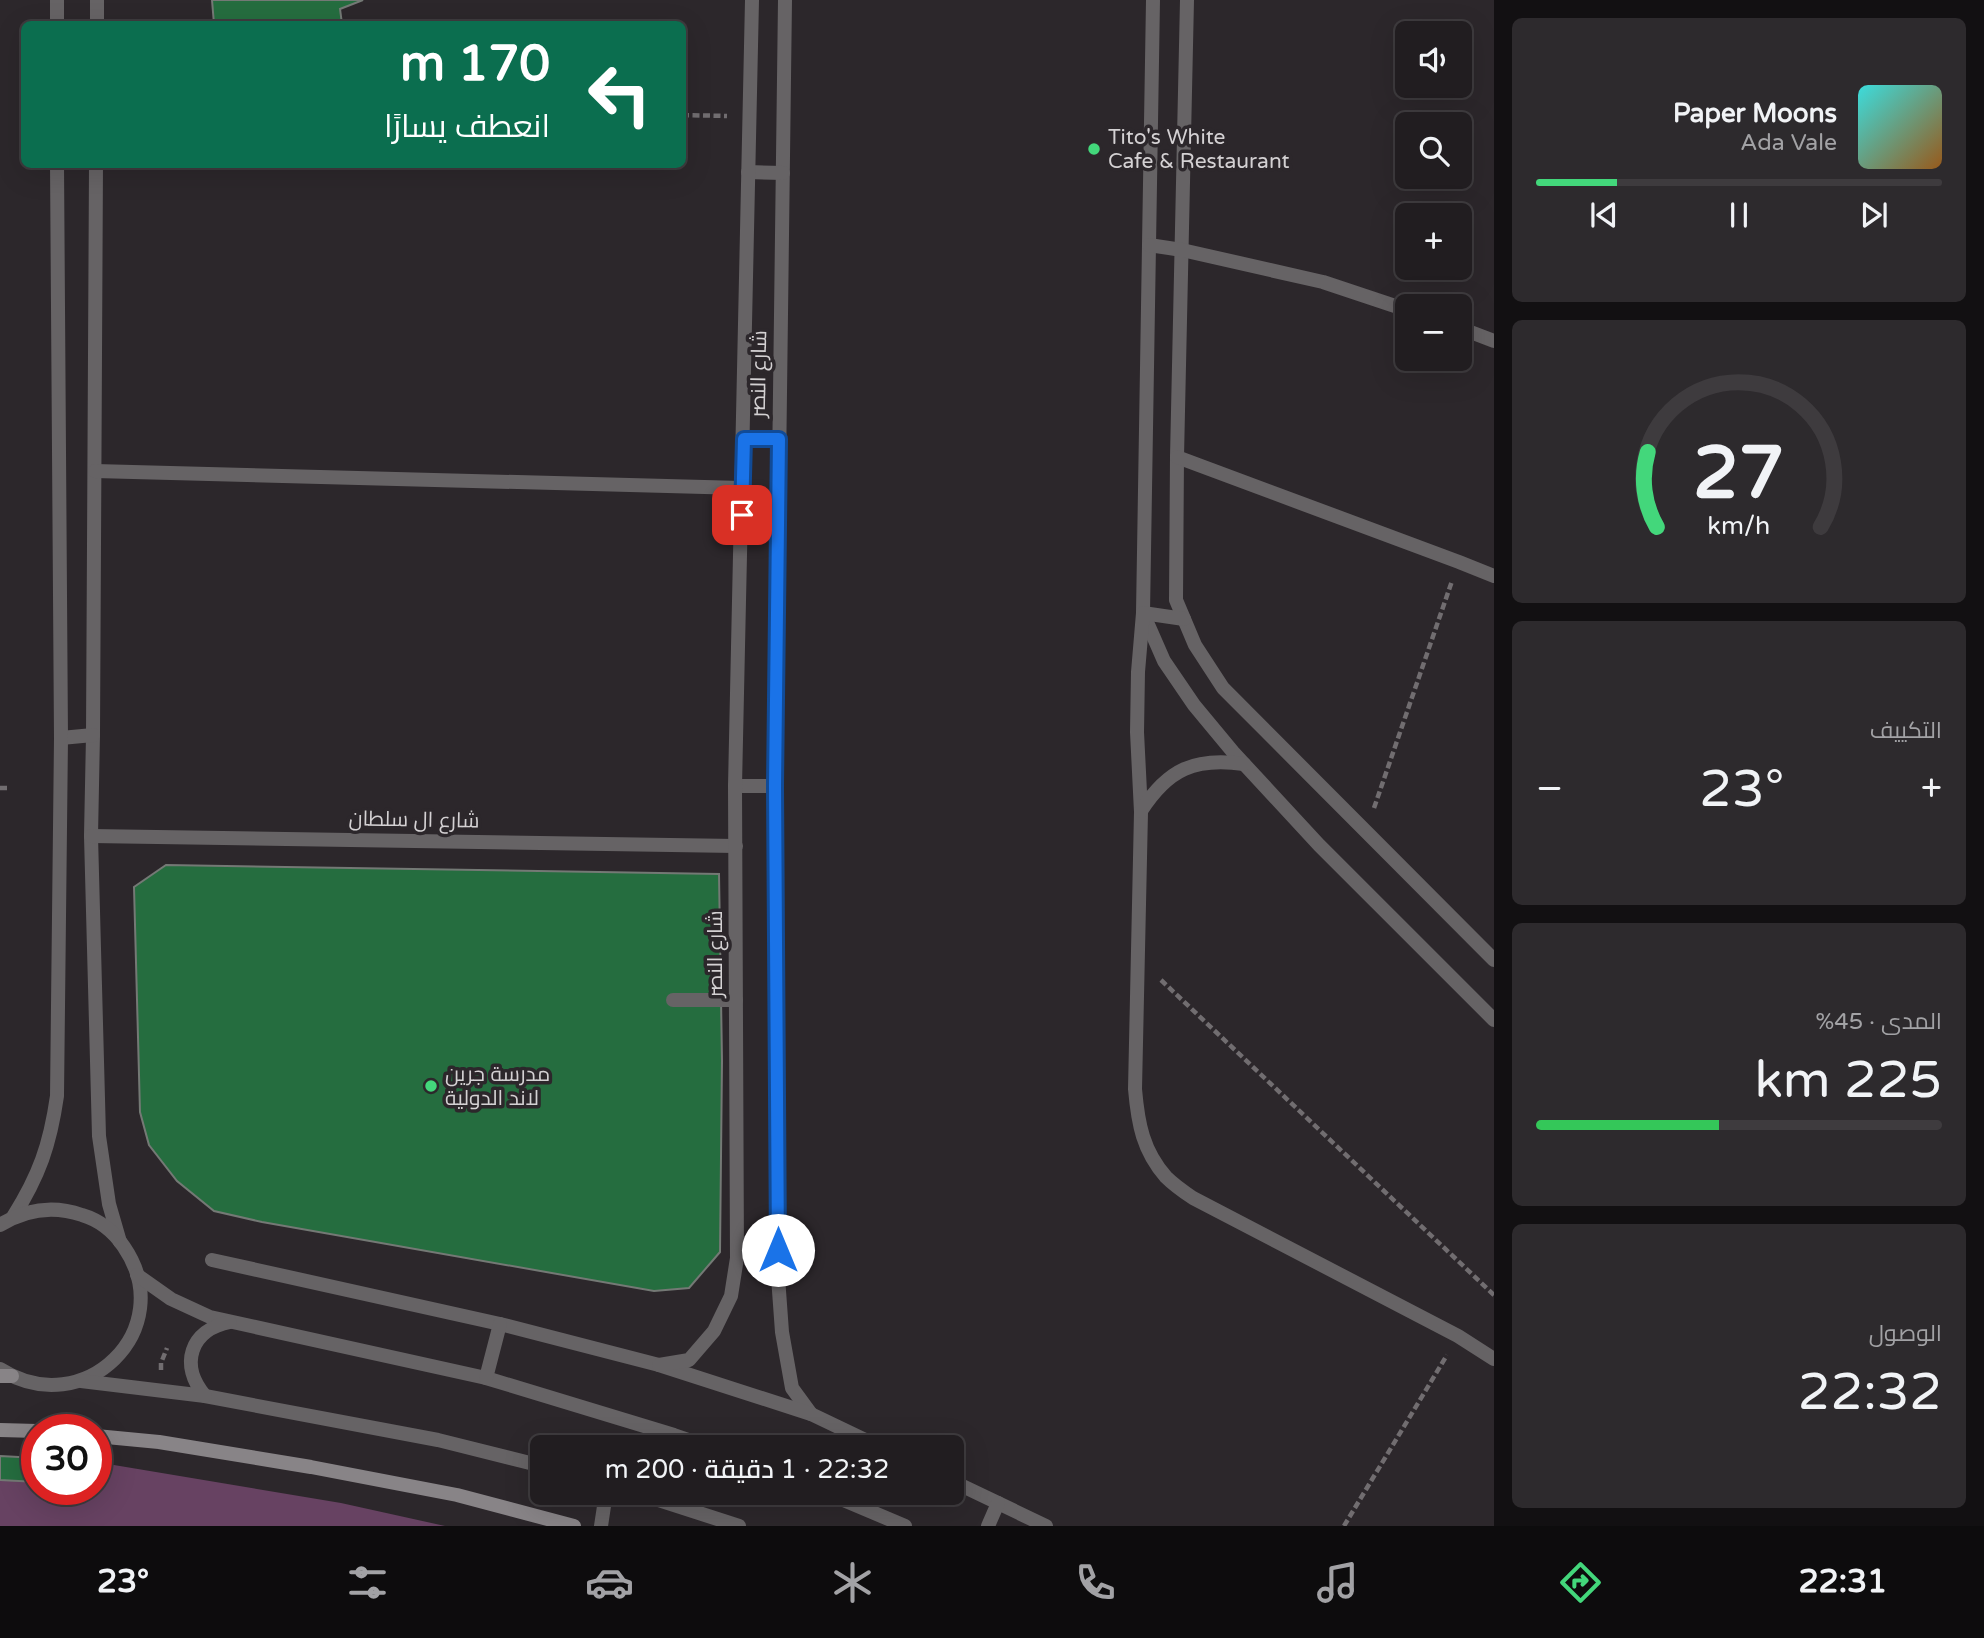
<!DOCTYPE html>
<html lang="ar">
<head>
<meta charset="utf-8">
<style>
	:root { --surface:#211d20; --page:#2d2a2d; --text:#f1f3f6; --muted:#a2a2a5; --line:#3e3b3e; --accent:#43d77b }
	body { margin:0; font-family:"Varela Round",Cairo,sans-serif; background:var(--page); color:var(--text); direction:rtl; height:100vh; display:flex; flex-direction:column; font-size:26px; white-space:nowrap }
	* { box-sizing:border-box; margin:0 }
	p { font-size:23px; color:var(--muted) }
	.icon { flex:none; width:38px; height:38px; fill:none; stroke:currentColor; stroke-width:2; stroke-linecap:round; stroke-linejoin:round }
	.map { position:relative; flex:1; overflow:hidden; direction:ltr }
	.details { display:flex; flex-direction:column; gap:18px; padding:18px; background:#121012; width:490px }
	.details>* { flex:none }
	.guide { position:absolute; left:21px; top:21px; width:665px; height:147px; border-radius:10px; box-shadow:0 7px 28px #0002,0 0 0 2px var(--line); direction:rtl; background:#0b6e4f; color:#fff; overflow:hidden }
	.fabs { position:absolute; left:1395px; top:21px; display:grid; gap:14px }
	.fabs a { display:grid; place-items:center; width:77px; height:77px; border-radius:10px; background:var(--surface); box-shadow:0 7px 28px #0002,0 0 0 2px var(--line); font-size:35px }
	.speed { position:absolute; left:21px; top:1414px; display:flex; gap:14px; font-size:35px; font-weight:700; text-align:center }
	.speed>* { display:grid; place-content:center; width:91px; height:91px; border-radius:50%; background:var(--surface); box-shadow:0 7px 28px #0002,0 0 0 2px var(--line); line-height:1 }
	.speed .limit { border:10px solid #d22; background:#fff; color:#111 }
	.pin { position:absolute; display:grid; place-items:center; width:60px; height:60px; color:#fff; margin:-30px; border-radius:14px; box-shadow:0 4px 10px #0006 }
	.me { position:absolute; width:77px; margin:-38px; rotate:0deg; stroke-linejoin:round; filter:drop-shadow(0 0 5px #0008) }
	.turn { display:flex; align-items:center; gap:24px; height:147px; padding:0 21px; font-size:32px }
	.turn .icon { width:91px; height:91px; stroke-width:2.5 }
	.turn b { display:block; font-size:49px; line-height:60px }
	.big { font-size:52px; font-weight:600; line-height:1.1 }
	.details .tile { flex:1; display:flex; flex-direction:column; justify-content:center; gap:10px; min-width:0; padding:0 24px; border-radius:10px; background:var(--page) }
	.details .dial { align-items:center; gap:0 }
	.dial svg { height:182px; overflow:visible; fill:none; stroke:var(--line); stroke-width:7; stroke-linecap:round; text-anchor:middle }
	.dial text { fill:var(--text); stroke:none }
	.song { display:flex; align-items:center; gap:21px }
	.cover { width:84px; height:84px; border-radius:10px; background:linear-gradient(135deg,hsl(180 70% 55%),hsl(30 70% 35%)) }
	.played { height:7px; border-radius:4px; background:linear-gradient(90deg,var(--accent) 20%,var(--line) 20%) }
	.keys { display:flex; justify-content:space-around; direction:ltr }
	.heat { display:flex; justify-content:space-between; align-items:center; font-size:38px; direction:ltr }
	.charge { height:10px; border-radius:5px; background:linear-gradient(90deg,#34c759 45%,var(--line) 0) }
	.trip { position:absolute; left:530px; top:1435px; width:434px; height:70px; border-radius:10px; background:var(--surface); box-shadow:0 7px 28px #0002,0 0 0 2px var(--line); font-weight:600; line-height:70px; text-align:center; direction:rtl }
	.tabs { display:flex; height:112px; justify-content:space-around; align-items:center; background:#0d0c0d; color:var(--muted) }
	.tabs .icon { width:49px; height:49px }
	.tabs .selected { color:var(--accent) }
	.tabs b { font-size:32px; color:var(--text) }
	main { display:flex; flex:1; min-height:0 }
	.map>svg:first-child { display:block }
	.park { fill:#674262 }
	.building { fill:#256d3f; stroke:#747975; stroke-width:2 }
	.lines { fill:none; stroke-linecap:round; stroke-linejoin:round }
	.path { stroke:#716d70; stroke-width:4.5; stroke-dasharray:7 3.5; stroke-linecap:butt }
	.lane { stroke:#666365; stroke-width:14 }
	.street { stroke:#666365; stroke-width:14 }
	.secondary { stroke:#888487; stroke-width:14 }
	.route-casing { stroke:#114b97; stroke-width:18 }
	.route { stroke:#1a73e8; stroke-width:12 }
	.poi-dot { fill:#43d77b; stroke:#2c272b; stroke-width:2.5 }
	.labels { text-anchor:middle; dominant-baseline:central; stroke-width:7; stroke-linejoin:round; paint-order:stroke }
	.poi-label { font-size:21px; fill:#d4d1d3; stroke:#2c272b; text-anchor:start }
	.street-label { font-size:21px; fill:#d4d1d3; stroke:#2c272b }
</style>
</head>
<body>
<main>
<section class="details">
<div class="tile">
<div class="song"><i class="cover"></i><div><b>Paper Moons</b><p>Ada Vale</p></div></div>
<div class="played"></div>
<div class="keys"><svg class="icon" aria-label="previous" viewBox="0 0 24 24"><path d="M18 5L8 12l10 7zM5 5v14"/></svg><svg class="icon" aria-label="pause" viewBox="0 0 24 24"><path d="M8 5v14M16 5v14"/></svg><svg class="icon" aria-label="next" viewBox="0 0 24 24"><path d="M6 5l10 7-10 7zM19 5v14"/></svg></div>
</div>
<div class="tile dial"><svg viewBox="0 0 100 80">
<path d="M14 69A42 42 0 1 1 86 69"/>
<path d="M14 69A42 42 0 0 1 10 36" stroke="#43d77b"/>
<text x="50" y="56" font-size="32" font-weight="700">27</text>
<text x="50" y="72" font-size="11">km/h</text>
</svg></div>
<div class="tile"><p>التكييف</p>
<div class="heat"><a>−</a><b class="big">23°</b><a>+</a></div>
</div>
<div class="tile"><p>المدى · 45%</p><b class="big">225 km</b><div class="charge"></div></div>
<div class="tile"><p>الوصول</p><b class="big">22:32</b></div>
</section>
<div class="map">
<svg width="1494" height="1526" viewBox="0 0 1494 1526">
	<rect width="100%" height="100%" fill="#2c272b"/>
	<!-- park -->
	<polygon class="park" points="0,1456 37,1458 37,1489 96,1489 96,1462 341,1503 445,1526 0,1526"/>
	<!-- building -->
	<g class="building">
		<polygon points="212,0 363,0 340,9 342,24 214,24"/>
		<polygon points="166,865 719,874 722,1061 720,1252 689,1288 654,1291 262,1222 214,1211 177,1181 149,1145 140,1112 134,887"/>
		<polygon points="0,1456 37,1458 37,1482 0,1480"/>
	</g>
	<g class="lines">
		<!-- path -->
		<g class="path">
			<polyline points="682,115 727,116"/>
			<polyline points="0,788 10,788"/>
			<polyline points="1374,808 1452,581"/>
			<polyline points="1161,980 1494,1295"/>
			<polyline points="161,1370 161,1363 167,1348"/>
			<polyline points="1344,1526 1447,1355"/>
		</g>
		<!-- lane -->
		<polyline class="lane" points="673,1000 736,1000"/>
		<!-- street -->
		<g class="street">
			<polyline points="785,0 775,786 778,1277 782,1332 792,1388 811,1414"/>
			<polyline points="1153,0 1143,613 1164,661 1194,705 1233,752 1319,845 1494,1020"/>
			<polyline points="1187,0 1177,457 1176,600 1195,645 1223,688 1494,960"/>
			<polyline points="57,24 57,0"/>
			<polyline points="97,24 97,0"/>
			<polyline points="96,164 93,735 91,836 99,1136 109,1204 120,1242"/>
			<polyline points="748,172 783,173"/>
			<polyline points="1149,245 1182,250 1323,282 1407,310"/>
			<polyline points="1460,328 1494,341"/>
			<polyline points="744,439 779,439"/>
			<polyline points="1177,457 1459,562 1494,576"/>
			<polyline points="95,471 742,488"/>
			<path d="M1184,619L1143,613L1138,672L1137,732L1141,812L1135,1089C1138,1124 1143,1151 1166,1177C1174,1185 1184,1192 1193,1198L1458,1336L1494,1359"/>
			<polyline points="61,738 93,735"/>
			<polyline points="735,786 775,786"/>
			<path d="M1141,811C1168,769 1195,757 1244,764"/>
			<polyline points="91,836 736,846"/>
			<path d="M13,1217C39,1176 50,1145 57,1096L61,738L57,164"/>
			<path d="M0,1225C26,1209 53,1205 82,1215C99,1220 114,1232 124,1247C180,1329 84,1423 0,1369"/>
			<polyline points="212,1260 500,1324 659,1365 811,1414 880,1447"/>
			<polyline points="137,1275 171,1299 210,1317 486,1378 674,1435 709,1447"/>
			<polyline points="659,1365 689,1360 714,1331 731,1296 737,1258 735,786 752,0"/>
			<polyline points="486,1378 500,1324"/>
			<polyline points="81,1381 205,1396 438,1440 542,1466"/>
			<path d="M205,1396C179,1365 190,1330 230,1322"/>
			<polyline points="952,1481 1046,1526"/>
			<polyline points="637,1493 739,1526"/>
			<polyline points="827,1493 905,1526"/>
			<polyline points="601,1526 606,1493"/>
			<polyline points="988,1526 998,1503"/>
		</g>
		<!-- secondary -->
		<g class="secondary">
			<polyline points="0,1376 12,1376"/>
			<polyline points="0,1430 37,1431"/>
			<polyline points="96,1436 159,1442 311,1467 457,1495 574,1526"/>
		</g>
	</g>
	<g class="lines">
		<defs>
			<polyline id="route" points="742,515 744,439 779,439 775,786 778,1250"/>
		</defs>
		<!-- route casing -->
		<use href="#route" class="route-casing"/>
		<!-- route -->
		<use href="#route" class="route"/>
	</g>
	<!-- markers -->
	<g class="poi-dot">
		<circle cx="1094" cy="149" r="7"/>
		<circle cx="431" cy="1086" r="7"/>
	</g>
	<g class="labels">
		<!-- poi labels -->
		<g class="poi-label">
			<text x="1108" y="137">Tito's White<tspan x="1108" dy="24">Cafe &amp; Restaurant</tspan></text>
			<text x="445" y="1074">مدرسة جرين<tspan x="445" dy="24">لاند الدولية</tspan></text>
		</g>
		<!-- street labels -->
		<g class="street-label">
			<text transform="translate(759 374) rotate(-89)">شارع النصر</text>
			<text transform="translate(414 820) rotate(1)">شارع ال سلطان</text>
			<text transform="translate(715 954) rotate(-90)">شارع النصر</text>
		</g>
	</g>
</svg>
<div class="fabs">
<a><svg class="icon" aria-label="sound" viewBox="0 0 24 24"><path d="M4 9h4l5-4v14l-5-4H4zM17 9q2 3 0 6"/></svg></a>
<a><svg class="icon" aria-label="search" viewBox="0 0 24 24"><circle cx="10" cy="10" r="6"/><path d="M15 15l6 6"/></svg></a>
<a>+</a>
<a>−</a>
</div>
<div class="speed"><div class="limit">30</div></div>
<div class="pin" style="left:742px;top:515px;background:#d93025"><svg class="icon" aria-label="arrive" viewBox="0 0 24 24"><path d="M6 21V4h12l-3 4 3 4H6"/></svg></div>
<svg class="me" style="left:778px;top:1250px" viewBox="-20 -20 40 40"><circle r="19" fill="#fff"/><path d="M0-13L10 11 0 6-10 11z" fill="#1a73e8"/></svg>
<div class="trip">22:32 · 1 دقيقة · 200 m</div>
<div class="guide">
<div class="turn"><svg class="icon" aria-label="left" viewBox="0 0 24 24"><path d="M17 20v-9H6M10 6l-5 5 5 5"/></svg><div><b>170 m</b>انعطف يسارًا</div></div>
</div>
</div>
</main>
<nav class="tabs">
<b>22:31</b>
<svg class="icon selected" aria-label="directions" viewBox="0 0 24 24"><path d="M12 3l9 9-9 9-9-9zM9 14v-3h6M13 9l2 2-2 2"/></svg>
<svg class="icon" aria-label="music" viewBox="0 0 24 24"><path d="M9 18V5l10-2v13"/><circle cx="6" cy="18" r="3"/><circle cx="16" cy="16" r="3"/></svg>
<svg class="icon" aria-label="phone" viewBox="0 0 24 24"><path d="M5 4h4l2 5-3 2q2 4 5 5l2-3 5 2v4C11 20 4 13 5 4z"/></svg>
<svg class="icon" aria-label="climate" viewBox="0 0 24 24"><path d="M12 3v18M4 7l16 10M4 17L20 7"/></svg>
<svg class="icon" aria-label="car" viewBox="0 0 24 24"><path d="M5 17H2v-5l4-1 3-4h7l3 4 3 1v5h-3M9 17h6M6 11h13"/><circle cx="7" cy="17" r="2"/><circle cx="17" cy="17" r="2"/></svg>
<svg class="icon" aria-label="filters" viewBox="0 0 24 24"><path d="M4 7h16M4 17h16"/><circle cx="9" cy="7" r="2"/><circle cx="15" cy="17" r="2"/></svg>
<b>23°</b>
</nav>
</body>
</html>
